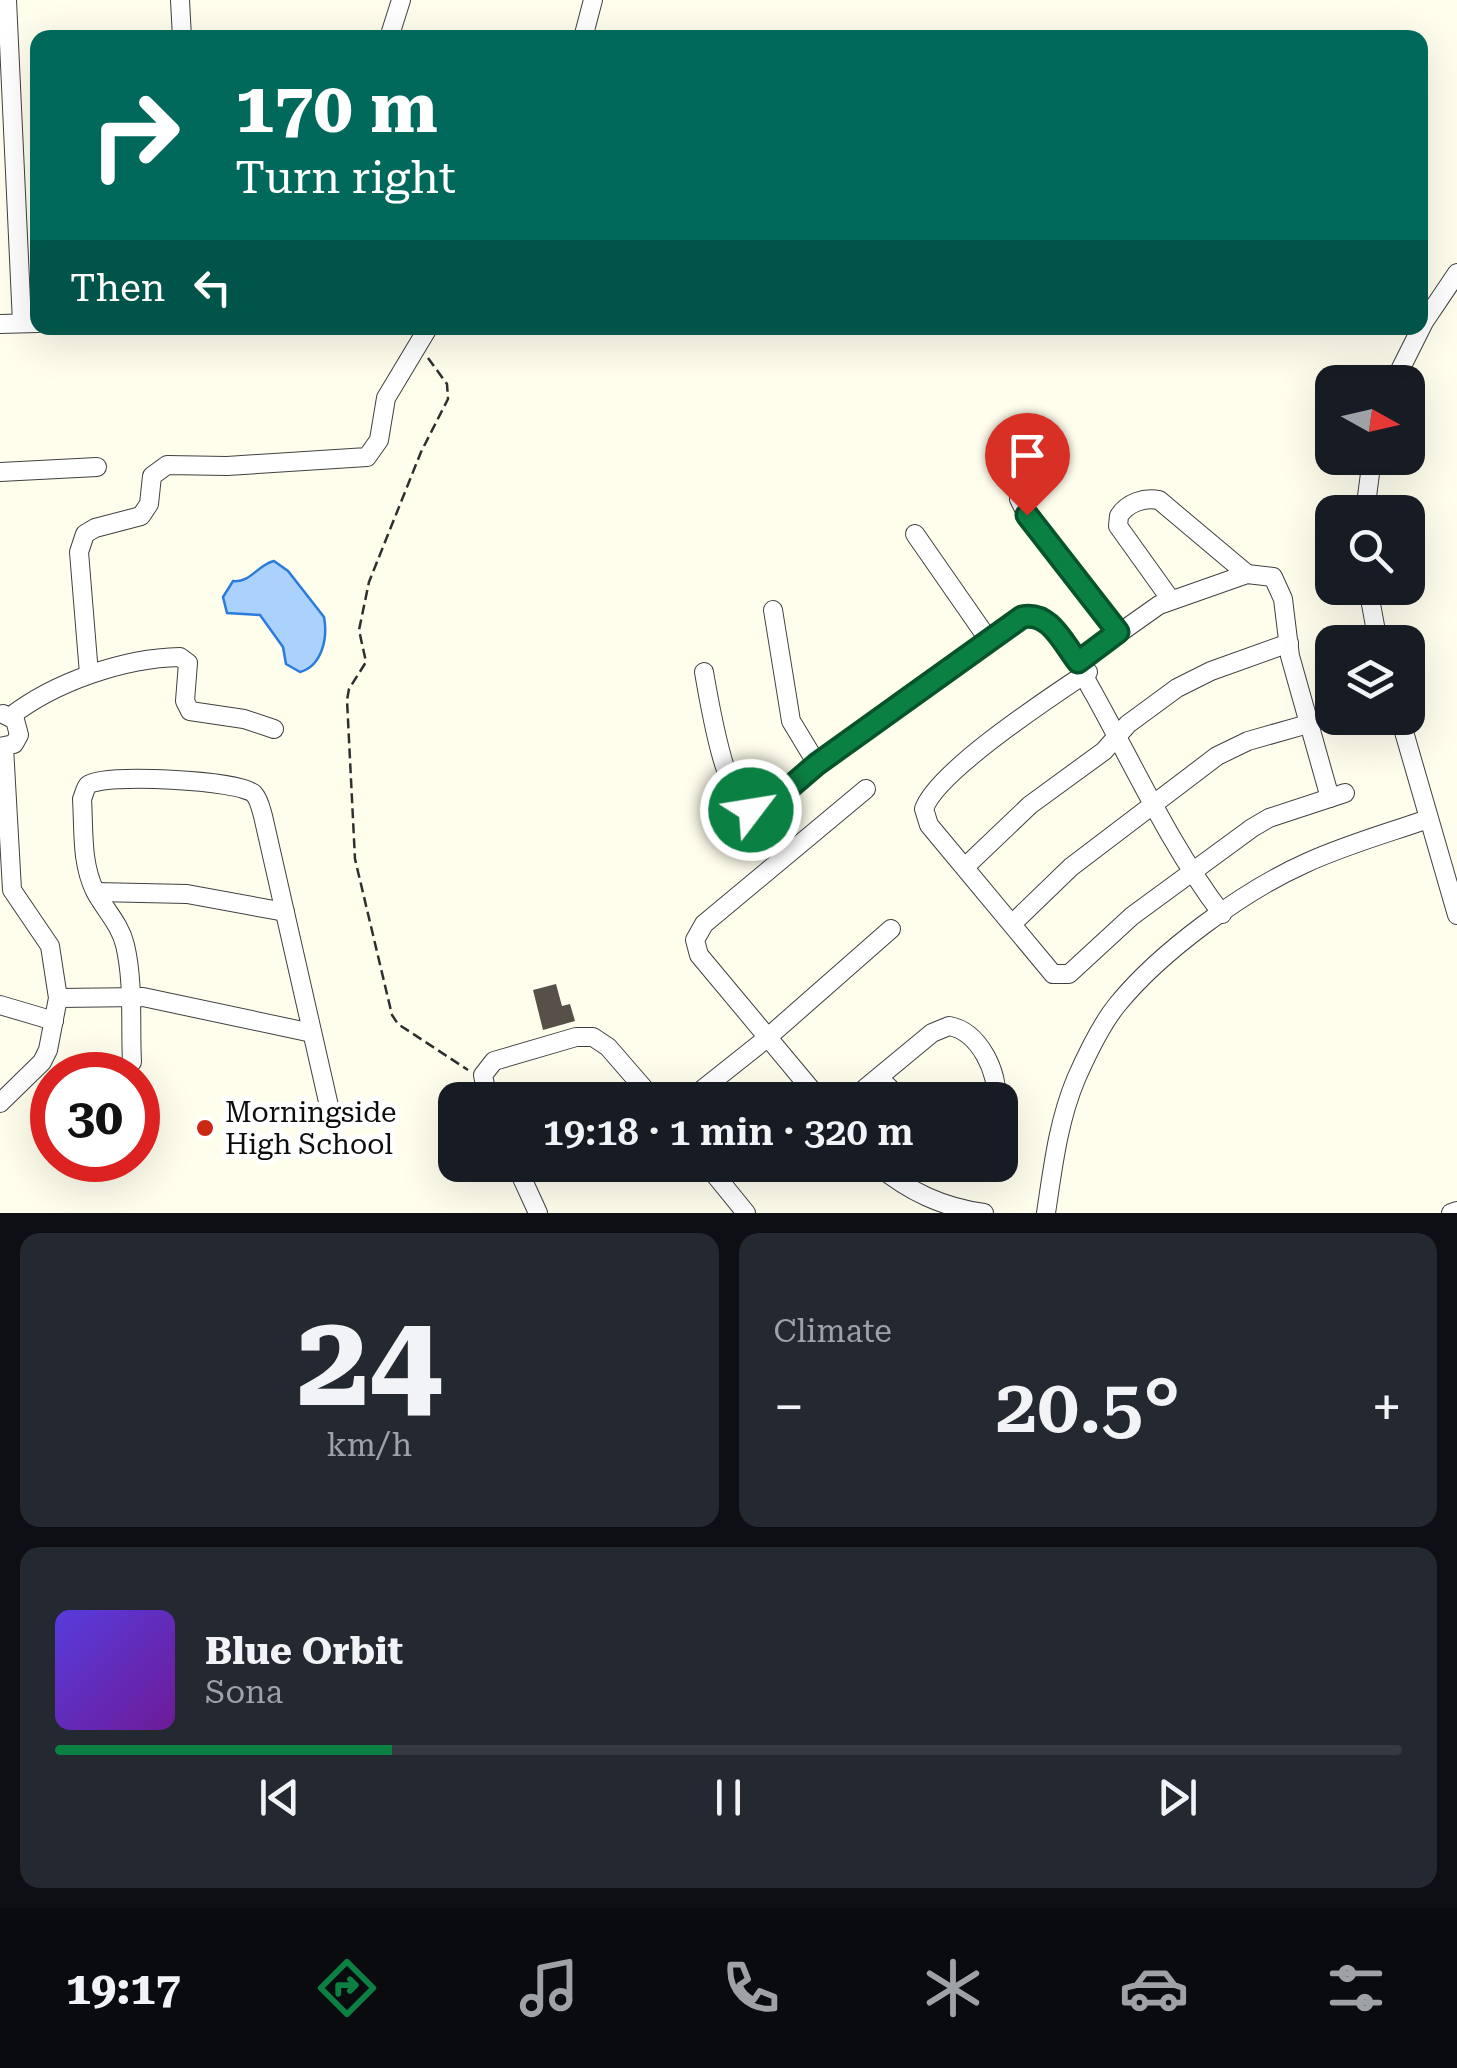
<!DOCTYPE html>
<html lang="en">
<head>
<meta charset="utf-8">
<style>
	:root { --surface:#171b24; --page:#242831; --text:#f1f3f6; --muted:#9ea1a6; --line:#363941; --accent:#0b8043 }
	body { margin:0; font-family:"Roboto Serif",serif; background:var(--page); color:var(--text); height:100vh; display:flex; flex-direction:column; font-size:38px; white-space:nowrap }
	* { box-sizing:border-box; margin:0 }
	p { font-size:32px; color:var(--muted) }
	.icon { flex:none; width:55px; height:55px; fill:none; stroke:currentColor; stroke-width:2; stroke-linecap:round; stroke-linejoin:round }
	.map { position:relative; height:1213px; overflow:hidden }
	.panel { display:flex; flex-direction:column; gap:20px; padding:20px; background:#0d0f14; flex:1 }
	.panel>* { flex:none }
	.hud { position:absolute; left:30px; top:30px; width:1398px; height:305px; border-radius:20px; box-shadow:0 10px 40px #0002; background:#00695c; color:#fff; overflow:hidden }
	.needle { width:65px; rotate:98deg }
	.buttons { position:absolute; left:1315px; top:365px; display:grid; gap:20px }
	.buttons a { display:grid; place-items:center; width:110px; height:110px; border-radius:20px; background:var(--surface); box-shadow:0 10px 40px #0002; font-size:50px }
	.speed { position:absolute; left:30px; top:1052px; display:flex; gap:20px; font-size:50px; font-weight:700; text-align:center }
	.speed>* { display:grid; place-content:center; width:130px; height:130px; border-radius:50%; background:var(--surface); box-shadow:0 10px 40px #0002; line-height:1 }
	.speed .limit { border:15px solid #d22; background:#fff; color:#111 }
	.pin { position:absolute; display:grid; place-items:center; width:85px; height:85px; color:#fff; margin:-102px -42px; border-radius:50% 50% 50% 0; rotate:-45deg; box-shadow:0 0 10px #0007 }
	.pin .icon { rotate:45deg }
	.me { position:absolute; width:110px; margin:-55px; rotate:59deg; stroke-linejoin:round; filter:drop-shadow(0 0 8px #0008) }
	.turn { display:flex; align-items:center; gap:35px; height:210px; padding:0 40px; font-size:45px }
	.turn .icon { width:130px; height:130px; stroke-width:2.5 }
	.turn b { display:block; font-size:70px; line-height:85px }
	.then { display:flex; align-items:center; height:95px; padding:0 40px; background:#0003; gap:20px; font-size:38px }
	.big { font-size:75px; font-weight:600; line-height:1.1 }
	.panel .widget { flex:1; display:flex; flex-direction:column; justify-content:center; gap:15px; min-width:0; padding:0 35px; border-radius:20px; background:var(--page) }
	.panel .dial { align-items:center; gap:0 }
	.dial b { font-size:130px; line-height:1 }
	.song { display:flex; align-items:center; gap:30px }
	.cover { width:120px; height:120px; border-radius:15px; background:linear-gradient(135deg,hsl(250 70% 55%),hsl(280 70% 35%)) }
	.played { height:10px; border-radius:5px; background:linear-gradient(90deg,var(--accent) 25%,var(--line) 25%) }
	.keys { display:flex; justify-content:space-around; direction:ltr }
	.heat { display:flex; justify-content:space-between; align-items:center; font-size:55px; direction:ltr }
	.panel .tiles { flex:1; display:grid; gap:20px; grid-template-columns:1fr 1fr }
	.widget:last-child { grid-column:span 2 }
	.trip { position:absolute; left:438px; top:1082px; width:580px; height:100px; border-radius:20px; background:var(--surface); box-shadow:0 10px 40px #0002; font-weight:600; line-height:100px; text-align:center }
	.menu { display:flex; height:160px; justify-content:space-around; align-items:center; background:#090b0e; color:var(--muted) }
	.menu .icon { width:70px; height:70px }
	.menu .active { color:var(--accent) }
	.menu b { font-size:45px; color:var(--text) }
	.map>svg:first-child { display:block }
	.water { fill:#abd2fd; stroke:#2a7bdb; stroke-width:2.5 }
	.building { fill:#575048 }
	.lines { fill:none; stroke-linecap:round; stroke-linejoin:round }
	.minor-casing { stroke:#404040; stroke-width:20 }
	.path { stroke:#2f2f2f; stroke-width:2.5; stroke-dasharray:10 5; stroke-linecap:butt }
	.minor { stroke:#fff; stroke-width:18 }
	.route-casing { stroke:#07532c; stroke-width:25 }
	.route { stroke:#0b8043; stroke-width:18 }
	.poi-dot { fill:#cc2816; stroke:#fff; stroke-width:4 }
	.labels { text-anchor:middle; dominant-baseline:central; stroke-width:10; stroke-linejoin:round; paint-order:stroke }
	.poi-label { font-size:28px; fill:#0d0d0d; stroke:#fff; text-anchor:start }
</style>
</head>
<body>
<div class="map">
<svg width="1457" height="1213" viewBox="0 0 1457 1213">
	<rect width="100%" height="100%" fill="#fffeed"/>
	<!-- water -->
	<path class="water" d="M274,561L288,571L324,617C328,638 322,666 300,672L286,664L283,647L260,615L227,613L223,597L233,581C251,583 257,565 274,561Z"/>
	<!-- building -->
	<polygon class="building" points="556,984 562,1006 570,1004 575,1021 543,1030 533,990"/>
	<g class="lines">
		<defs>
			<g id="minor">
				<polyline points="7,0 22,323"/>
				<polyline points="180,0 182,38"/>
				<polyline points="389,38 401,0"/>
				<polyline points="583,38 593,0"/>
				<polyline points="0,324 38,323"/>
				<polyline points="1394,382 1424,322 1457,273"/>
				<polyline points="0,472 97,467"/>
				<polyline points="1019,499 1027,515 1118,632"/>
				<polyline points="1365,512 1372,458"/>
				<polyline points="915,534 988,639"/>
				<polyline points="1368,588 1378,642"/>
				<path d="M1171,600L1118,526L1119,516C1127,503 1144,497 1159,500L1247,574"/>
				<polyline points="773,610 791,721 817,764"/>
				<polyline points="1077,663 1159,605 1247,574 1273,577 1283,599 1290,656 1330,798"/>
				<path d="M704,672C709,700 724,795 748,809C764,818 803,776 816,766C877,716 943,671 1008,626C1019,619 1029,610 1042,618C1067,633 1080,671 1094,694C1135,768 1171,847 1222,914"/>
				<path d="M1088,672C1052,696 937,771 924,809L929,825L1053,974H1069L1132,916L1252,828L1269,818L1345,793"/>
				<polyline points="89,674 79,552 85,534 95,528 141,516 149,504 152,476 167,465 227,466 367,457 379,440 386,398 428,328"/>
				<path d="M11,716C55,682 124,658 180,657L188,663L185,701L190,711L244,719L274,729"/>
				<polyline points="1400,718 1457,915"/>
				<polyline points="0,747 14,744 19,735 15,720 3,714"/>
				<polyline points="965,867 1030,805 1104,751 1128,724 1177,688 1211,671 1289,643"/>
				<polyline points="96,892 187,894 285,912"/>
				<polyline points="1012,924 1071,867 1217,756 1248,741 1308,724"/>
				<polyline points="58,998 143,997 312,1033"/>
				<polyline points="0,1005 54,1021"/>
				<path d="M132,1062C130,1024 134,983 125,945C120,924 105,910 95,891C81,863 84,830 82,799C84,795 85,788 88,785C102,773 242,780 254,794C259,799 261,809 263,816L329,1106"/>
				<polyline points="879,1078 902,1100"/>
				<polyline points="488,1100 483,1075 494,1061 576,1037 593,1037 608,1047 654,1100"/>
				<polyline points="689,1100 767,1038 891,929"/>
				<polyline points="820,1100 699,955 695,940 704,924 866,789"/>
				<path d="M851,1100L932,1033L949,1026C979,1031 999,1073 996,1100"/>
				<polyline points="0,1103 42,1062 48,1050 58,998 50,946 12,890 4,747"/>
				<polyline points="516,1165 538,1213"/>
				<polyline points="707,1165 746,1213"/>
				<path d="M877,1165C910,1192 942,1207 984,1213"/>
				<path d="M1046,1213C1053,1167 1058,1122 1076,1079C1087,1054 1100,1026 1117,1005C1160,952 1243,891 1306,863C1345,845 1388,833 1428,819"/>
				<polyline points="1451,1213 1457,1211"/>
			</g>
		</defs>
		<!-- minor casing -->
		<use href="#minor" class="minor-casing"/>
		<!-- path -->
		<polyline class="path" points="428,358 447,384 448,399 421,452 369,582 359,630 366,662 349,689 347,700 355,859 392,1015 398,1024 468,1070"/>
		<!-- minor -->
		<use href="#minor" class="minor"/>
	</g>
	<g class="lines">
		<defs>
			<path id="route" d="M751,810L768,806L817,764L1022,617C1050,611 1063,643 1078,662L1118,632L1027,515"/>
		</defs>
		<!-- route casing -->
		<use href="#route" class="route-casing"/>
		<!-- route -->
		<use href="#route" class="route"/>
	</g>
	<!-- markers -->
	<circle class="poi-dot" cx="205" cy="1128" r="10"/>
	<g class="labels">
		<!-- poi labels -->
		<g class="poi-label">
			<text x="225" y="1112">Morningside<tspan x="225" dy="32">High School</tspan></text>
		</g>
	</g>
</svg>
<div class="buttons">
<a><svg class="needle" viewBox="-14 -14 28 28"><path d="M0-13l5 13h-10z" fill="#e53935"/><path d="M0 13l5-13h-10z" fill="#9ea1a6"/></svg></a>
<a><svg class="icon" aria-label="search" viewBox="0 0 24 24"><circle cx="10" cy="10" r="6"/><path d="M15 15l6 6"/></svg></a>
<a><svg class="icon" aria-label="layers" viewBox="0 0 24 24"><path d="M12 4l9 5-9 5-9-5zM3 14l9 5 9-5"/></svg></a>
</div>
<div class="speed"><div class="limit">30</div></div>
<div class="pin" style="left:1027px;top:515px;background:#d93025"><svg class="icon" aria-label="arrive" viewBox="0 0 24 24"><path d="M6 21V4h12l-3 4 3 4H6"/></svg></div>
<svg class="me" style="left:751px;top:810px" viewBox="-20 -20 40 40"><circle r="17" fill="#0b8043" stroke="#fff" stroke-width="3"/><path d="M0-11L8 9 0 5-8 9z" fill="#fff"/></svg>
<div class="trip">19:18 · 1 min · 320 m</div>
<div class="hud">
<div class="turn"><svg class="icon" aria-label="right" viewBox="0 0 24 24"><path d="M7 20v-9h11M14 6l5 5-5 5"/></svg><div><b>170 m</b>Turn right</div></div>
<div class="then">Then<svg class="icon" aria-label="left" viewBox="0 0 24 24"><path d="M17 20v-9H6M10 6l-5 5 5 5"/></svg></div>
</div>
</div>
<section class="panel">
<div class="tiles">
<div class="widget dial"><b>24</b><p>km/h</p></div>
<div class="widget"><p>Climate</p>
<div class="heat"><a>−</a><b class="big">20.5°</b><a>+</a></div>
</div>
<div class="widget">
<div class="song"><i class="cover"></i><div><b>Blue Orbit</b><p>Sona</p></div></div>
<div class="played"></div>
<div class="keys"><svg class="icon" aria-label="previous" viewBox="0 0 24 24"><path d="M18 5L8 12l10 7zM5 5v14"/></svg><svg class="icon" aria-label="pause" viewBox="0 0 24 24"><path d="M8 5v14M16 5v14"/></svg><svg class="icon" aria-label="next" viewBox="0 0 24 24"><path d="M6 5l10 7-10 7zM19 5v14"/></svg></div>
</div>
</div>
</section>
<nav class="menu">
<b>19:17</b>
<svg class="icon active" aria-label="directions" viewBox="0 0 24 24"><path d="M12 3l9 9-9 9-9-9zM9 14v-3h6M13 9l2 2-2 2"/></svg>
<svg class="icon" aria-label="music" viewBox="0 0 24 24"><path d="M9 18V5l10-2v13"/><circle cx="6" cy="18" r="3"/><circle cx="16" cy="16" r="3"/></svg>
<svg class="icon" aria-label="phone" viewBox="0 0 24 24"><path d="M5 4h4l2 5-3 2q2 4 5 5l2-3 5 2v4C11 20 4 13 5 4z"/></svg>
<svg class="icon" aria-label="climate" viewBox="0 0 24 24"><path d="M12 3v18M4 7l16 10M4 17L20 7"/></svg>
<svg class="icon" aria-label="car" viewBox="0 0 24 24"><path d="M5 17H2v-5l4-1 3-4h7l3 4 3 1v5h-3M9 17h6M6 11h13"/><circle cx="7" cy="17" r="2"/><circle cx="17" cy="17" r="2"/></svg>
<svg class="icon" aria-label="filters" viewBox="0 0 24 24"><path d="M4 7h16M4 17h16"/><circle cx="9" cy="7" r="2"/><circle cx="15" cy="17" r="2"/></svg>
</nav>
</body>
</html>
